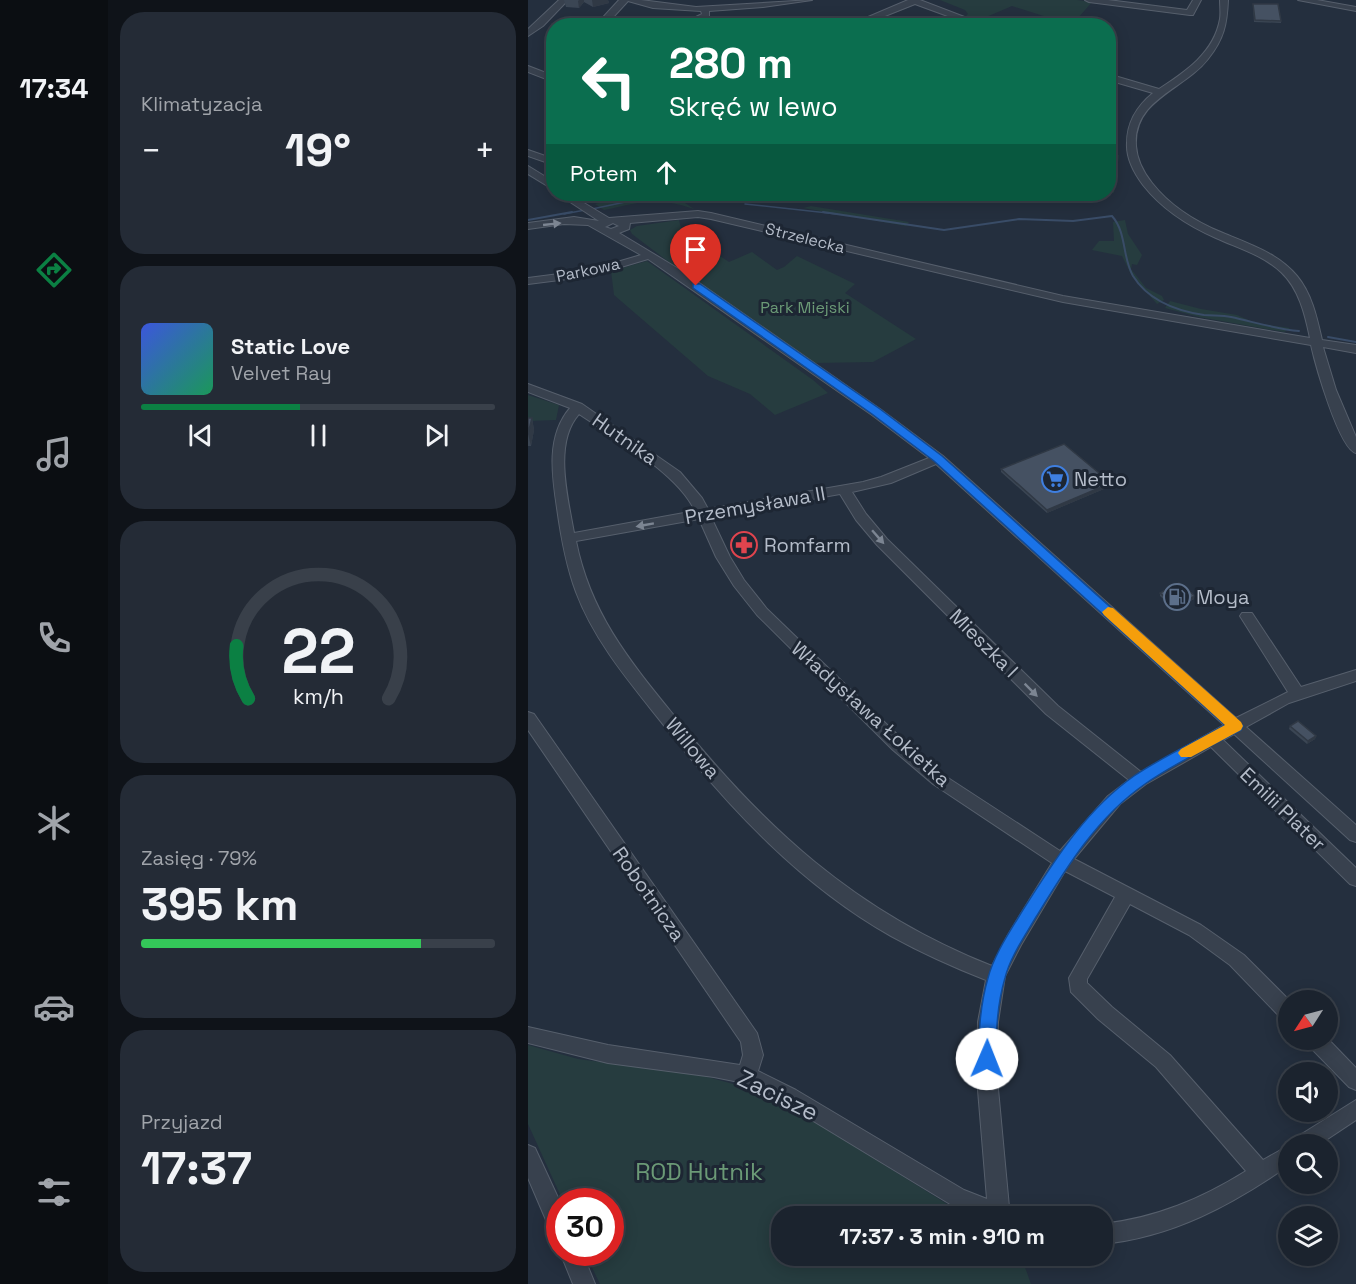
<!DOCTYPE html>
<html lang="pl">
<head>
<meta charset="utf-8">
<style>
	:root { --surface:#1b232e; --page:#242b36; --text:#f1f3f6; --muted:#a0a4aa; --line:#39404a; --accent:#0b8043 }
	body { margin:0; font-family:"Space Grotesk",sans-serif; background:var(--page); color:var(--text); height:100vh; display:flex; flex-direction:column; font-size:22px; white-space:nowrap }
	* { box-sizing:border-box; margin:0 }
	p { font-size:20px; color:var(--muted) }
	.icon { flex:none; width:33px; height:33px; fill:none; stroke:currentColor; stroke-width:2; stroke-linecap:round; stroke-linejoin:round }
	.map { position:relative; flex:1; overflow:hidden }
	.panel { display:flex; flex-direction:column; gap:12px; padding:12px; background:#0f1319; width:420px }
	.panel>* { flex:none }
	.top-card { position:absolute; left:18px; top:18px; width:570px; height:183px; border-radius:24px; box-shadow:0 3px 15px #0003,0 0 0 2px var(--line); background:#0b6e4f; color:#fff; overflow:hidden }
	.needle { width:39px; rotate:234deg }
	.fabs { position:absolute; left:750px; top:990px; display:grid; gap:12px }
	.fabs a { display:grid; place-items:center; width:60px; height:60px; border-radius:50%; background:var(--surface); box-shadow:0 3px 15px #0003,0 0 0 2px var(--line); font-size:30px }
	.speed { position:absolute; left:18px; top:1188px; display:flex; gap:12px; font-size:30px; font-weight:700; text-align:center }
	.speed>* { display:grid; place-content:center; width:78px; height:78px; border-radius:50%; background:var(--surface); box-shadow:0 3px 15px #0003,0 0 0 2px var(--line); line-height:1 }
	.speed .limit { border:9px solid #d22; background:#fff; color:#111 }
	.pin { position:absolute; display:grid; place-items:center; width:51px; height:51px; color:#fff; margin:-62px -26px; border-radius:50% 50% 50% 0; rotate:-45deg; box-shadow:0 0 6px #0007 }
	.pin .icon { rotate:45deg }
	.me { position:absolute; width:66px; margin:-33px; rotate:1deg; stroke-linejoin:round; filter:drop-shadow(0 0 4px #0008) }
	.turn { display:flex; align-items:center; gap:21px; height:126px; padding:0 24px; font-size:27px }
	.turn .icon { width:78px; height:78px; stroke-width:2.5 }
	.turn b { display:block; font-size:42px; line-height:51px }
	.then { display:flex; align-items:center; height:57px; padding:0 24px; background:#0003; gap:12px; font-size:22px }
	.big { font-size:45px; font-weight:700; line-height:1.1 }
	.panel .widget { flex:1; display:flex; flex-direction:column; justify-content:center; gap:9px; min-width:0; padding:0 21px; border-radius:24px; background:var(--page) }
	.panel .dial { align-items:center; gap:0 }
	.dial svg { height:156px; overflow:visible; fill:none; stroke:var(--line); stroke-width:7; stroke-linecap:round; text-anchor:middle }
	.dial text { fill:var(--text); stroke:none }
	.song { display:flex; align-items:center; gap:18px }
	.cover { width:72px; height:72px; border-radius:9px; background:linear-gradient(135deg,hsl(230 70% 55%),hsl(150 70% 35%)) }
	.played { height:6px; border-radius:3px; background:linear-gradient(90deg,var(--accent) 45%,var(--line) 45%) }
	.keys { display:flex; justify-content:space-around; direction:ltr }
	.heat { display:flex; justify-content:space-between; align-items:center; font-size:33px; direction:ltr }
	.charge { height:9px; border-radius:4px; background:linear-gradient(90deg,#34c759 79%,var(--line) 0) }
	.trip { position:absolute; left:243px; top:1206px; width:342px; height:60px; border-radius:24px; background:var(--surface); box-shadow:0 3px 15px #0003,0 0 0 2px var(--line); font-weight:700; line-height:60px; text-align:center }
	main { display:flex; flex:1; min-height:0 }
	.dock { display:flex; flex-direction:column; width:108px; justify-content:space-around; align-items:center; background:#0b0e12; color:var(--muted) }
	.dock .icon { width:42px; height:42px }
	.dock .active { color:var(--accent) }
	.dock b { font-size:27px; color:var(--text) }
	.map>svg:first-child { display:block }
	.green { fill:#263c3f }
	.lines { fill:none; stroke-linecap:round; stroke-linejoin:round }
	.stream-far1 { stroke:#394c67; stroke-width:1.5 }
	.stream { stroke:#394c67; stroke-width:2 }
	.minor-casing { stroke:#565f6c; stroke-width:2 }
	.minor { fill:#38414e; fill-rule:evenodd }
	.wall { fill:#3b4654 }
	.shaded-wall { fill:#303945 }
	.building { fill:#455162; stroke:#303945; stroke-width:1.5 }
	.oneway { fill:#7c8592 }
	.route { fill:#1a73e8; stroke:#114b97; stroke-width:1.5 }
	.slow { fill:#f59e0b }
	.labels { text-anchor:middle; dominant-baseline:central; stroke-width:6; stroke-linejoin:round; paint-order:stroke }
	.far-street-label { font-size:16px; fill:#b4bcc9; stroke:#1d2633 }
	.far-park-label { font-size:16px; fill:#6b9a76; stroke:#1d2633 }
	.street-label { font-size:20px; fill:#b4bcc9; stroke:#1d2633 }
	.poi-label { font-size:20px; fill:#b4bcc9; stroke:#1d2633; text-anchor:start }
	.near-street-label { font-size:24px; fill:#b4bcc9; stroke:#1d2633 }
	.near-park-label { font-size:24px; fill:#6b9a76; stroke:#1d2633 }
</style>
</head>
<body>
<main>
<nav class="dock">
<b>17:34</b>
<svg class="icon active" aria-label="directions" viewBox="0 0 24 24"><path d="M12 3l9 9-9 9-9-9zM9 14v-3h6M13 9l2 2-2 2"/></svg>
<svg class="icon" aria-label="music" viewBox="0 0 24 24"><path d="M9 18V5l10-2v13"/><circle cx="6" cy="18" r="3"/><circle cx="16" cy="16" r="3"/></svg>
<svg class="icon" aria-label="phone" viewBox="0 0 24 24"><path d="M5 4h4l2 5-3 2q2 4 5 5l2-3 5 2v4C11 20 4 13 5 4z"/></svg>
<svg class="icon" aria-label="climate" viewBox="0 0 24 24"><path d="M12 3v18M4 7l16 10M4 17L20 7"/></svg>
<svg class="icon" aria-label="car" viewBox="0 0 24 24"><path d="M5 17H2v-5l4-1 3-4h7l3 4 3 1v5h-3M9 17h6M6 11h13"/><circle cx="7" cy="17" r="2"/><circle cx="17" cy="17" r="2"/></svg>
<svg class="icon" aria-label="filters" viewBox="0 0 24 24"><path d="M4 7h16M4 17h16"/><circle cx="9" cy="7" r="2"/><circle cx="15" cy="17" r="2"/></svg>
</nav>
<section class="panel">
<div class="widget"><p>Klimatyzacja</p>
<div class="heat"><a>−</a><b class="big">19°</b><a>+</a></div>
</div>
<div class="widget">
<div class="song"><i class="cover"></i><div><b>Static Love</b><p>Velvet Ray</p></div></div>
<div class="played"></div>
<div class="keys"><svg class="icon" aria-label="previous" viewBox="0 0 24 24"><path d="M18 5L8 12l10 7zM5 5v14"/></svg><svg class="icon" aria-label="pause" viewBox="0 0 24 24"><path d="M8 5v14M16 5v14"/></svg><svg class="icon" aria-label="next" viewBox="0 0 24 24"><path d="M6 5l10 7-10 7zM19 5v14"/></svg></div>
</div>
<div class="widget dial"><svg viewBox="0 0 100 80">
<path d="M14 69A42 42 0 1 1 86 69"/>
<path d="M14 69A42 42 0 0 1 8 42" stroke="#0b8043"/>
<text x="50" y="56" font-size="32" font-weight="700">22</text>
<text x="50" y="72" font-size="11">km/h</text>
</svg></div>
<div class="widget"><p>Zasięg · 79%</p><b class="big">395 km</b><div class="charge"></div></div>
<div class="widget"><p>Przyjazd</p><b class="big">17:37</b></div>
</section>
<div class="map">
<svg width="828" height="1284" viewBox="0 0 828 1284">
	<rect width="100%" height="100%" fill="#242f3e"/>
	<!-- green -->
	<g class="green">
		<polygon points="412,0 549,0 564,2 544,25 484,6 449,21 437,17 440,14 437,10"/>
		<polygon points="586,154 591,155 586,193 580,192 581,156"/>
		<path d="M104,194L155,196L154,201L166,209C128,196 114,202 76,210L67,204Z"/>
		<polygon points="283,206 381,222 378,226 275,208"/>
		<polygon points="151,220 153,228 175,226 168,240 201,262 224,252 249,270 256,267 269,256 327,284 317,293 388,339 345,362 287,363 154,272 104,234 102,230 109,226"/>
		<polygon points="597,220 600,234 614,255 609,265 604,264 603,269 618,288 634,296 636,300 629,304 603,274 594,256 564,250 571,241 586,241 585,222"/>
		<polygon points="119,261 285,380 300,393 247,415 222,394 180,376 86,295 83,271"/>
		<polygon points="642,301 673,309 709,315 727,323 762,328 756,332 671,317 637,308"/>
		<polygon points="0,395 31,405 28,420 0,421"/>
		<polygon points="0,1045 50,1059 172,1075 220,1088 265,1108 419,1204 446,1216 254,1216 254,1256 493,1256 503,1284 72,1284 57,1253 82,1252 82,1202 35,1201 0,1124"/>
	</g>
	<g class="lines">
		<!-- stream-far1 -->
		<g class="stream-far1">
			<polyline points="159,198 204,199 212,202"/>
			<polyline points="217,204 309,214"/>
			<polyline points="64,209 121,197 149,198"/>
			<polyline points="36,214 57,210"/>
		</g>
		<!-- stream -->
		<g class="stream">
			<path d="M295,212L416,230L491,219L545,221L584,216C599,233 594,257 605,276C620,300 649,311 676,315C685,316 694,315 703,317C726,322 748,329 771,331"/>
			<polyline points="0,220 44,212"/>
			<polyline points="800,337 828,342"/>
		</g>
		<defs>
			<g id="minor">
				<polygon points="31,0 40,0 15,26 0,36 0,29"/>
				<polygon points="91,0 113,0 168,7 284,0 235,7 181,11 181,17 162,26 150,26 174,14 173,11 125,8 100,1 77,26 67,26"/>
				<polygon points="380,0 392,0 460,26 447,26 387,4 332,26 319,26"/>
				<polygon points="557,0 580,0 659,10 665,0 673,0 665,15 662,15 561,2"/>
				<path d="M692,0H700C699,24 696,39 680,59C656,90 605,99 608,146C609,160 616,173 624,183C642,206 668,222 695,233C721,244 750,253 769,276C784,294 789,318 794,340L828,345V353L795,347L808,390L828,437V453C811,449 787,363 783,345L535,302L183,219L170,217L102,223L101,229L91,233L154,271L352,409L415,456L708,718L760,692L712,616L714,613H724L773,687L828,670V681L761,703L718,727L828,825V842L822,840L706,734L695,740L828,868V886L822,884L683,747L618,784L592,804L546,859L673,925L716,955L761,1000L760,1020L753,1018L702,965L661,935L602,904L559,979V983L584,1007L642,1055L735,1160L760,1146V1166C703,1205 645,1237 574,1244V1224C628,1218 673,1199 718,1171L628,1067L570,1019L543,992L541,978L587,897L537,871L493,945L477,976L470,1022L469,1078L481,1207L484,1209L487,1216H453L422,1204L254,1102L216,1083L186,1077L80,1063L0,1043V1027L80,1045L212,1065L215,1055L213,1042L0,730V712L6,714L229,1033L235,1055L230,1071L268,1090L436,1190L459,1199L449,1078L450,1022L458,980C425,967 394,953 363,936C274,886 201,808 138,728C105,686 67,643 48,592C38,565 33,537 29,508C24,475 18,436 42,408L0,392V384L54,404L152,472L174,498L180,509L335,482L353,477L401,458L344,415L120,259L63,276L0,284V278L62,270L113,255L60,225L36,224L0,229V223L46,217L71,221L30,194H41L81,218L170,211L183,213L535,296L782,338C777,314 771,289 753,272C735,255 710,248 688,238C660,226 634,209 615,185C606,173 598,158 599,143C599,122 609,106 625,93L580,80V74L631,89C657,72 686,53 692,19C693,13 692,6 692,0ZM85,223L91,226L83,229L77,227ZM51,414C86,438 149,472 167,511L46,533C40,498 25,443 51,414ZM408,464L696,725L613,772L530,706L359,539L338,514L324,492L363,483ZM312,494L328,520L349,545L518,714L601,780L580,796L532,851L417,776L377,742L239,609L216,580L202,557L183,517ZM171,519L188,557L206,586L229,615L365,750L405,784L524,863L480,935L464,966C327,912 235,827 144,713C100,659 62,612 48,541Z"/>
				<polygon points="770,0 789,0 828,7 828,11"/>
				<polygon points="271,21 274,22 274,26 263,26"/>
				<polygon points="0,66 26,76 26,82 0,72"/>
				<polygon points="0,150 26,159 26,165 0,156"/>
				<polygon points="0,166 26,182 26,190 0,174"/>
				<path d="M139,194H162L163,195C158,200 144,199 139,194Z"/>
				<polygon points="800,1039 828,1068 828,1090 821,1087 781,1046 778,1040"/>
				<polygon points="828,1100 828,1120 792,1144 766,1144 769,1137"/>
				<polygon points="0,1145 7,1148 32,1202 32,1237 24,1234 0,1178"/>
				<polygon points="32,1252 54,1252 67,1284 45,1284"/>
			</g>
		</defs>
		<!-- minor casing -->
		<use href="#minor" class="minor-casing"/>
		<!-- minor -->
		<use href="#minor" class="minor"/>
	</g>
	<!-- wall -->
	<g class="wall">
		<polygon points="36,0 80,0 81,3 65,7 56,2 51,8 38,7"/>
		<polygon points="725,4 753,21 753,23 726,22"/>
		<polygon points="0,418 4,418 6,430 3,446 0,446"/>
		<polygon points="473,469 583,486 519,513 473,472"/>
		<polygon points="632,593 666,599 647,609 632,596"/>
		<polygon points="762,726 788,736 787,739 779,744 761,729"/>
	</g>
	<!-- shaded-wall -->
	<g class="shaded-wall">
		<polygon points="51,0 56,0 56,2 51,8 50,1"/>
		<polygon points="64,0 80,0 81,3 65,7"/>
		<polygon points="4,418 6,430 3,446 0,434"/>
		<polygon points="583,483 583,486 519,513 519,510"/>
		<polygon points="667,596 666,599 647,609 648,605"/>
		<polygon points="788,736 787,739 779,744 780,741"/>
	</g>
	<!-- building -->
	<g class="building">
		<polygon points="725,4 750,4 753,21 727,20"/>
		<polygon points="0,418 4,418 0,434"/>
		<polygon points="536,444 583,483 519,510 473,469"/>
		<polygon points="651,583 667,596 648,605 632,593"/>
		<polygon points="770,721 788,736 780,741 762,726"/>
	</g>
	<!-- one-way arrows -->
	<defs><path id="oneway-solid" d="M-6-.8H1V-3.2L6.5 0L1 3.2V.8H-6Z" transform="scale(1.5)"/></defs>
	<g class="oneway">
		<use href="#oneway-solid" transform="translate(24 224) rotate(-6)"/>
		<use href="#oneway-solid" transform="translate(117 525) rotate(170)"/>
		<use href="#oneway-solid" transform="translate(350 537) rotate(49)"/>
		<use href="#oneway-solid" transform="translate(503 690) rotate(45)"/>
	</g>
	<!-- route -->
	<path class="route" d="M165,284H172L352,409L414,456L715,726L713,730C681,747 647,763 617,784C569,817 538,868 508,917C497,936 482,957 477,978C469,1005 468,1032 468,1059L465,1065L459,1067L453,1065L450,1059C451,1032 452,1005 460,978C466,955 481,933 493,913C525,863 556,811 606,776C634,757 667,742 697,725L406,461L344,414L165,288Z"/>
	<!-- slow -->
	<polygon class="slow" points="580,607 585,608 713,722 715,726 713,730 663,757 653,757 650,753 653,749 697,725 576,615 574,612"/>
	<!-- icons -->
	<defs>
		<symbol id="supermarket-ring" viewBox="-11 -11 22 22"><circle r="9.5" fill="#1d2633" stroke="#3f7fe0" stroke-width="1.5"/><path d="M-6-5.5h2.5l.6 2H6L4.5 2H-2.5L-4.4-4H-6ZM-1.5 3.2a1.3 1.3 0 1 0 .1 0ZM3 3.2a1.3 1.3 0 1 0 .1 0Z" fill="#3f7fe0"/></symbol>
		<symbol id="pharmacy-ring" viewBox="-11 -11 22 22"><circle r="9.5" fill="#1d2633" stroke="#e0444e" stroke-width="1.5"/><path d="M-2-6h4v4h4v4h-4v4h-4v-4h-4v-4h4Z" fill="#e0444e"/></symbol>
		<symbol id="fuel-ring" viewBox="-11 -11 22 22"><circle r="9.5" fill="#1d2633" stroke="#5c6f8a" stroke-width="1.5"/><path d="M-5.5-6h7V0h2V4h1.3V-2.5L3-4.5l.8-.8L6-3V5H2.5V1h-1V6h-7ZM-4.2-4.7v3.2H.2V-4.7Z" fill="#5c6f8a"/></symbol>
	</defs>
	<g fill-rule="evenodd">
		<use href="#supermarket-ring" x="512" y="464" width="30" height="30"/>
		<use href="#pharmacy-ring" x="201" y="530" width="30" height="30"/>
		<use href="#fuel-ring" x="634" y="582" width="30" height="30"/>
	</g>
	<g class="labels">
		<!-- far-street labels -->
		<g class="far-street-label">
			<text transform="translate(277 238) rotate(14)">Strzelecka</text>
			<text transform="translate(60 270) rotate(-12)">Parkowa</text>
		</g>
		<!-- far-park labels -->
		<g class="far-park-label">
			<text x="277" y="307">Park Miejski</text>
		</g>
		<!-- street labels -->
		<g class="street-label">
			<text transform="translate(97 439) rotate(35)">Hutnika</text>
			<text transform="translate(227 505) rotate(-10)">Przemysława II</text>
			<text transform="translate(456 643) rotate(45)">Mieszka I</text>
			<text transform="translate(343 714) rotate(42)">Władysława Łokietka</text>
			<text transform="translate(165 748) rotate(50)">Willowa</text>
			<text transform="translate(755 809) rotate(44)">Emilii Plater</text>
			<text transform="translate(121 894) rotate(55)">Robotnicza</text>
		</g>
		<!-- poi labels -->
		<g class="poi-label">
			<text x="546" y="479">Netto</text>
			<text x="236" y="545">Romfarm</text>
			<text x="668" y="597">Moya</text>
		</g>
		<!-- near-street labels -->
		<g class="near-street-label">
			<text transform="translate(250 1095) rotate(26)">Zacisze</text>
		</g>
		<!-- near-park labels -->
		<g class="near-park-label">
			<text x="171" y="1171">ROD Hutnik</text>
		</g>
	</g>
</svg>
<div class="fabs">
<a><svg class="needle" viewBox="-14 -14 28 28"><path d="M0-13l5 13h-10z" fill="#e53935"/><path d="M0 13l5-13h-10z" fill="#a0a4aa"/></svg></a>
<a><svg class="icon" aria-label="sound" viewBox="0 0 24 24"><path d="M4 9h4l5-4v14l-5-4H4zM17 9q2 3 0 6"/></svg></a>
<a><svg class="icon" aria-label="search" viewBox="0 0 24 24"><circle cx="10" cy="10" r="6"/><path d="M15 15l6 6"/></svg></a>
<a><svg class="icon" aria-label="layers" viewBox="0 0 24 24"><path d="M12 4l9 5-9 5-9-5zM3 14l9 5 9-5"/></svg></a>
</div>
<div class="speed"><div class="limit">30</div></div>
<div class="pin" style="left:168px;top:286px;background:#d93025"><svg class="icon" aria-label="arrive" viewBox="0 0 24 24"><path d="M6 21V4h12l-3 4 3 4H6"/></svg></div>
<svg class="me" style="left:459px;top:1059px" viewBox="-20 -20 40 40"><circle r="19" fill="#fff"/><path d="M0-13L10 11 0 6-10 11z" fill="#1a73e8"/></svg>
<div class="trip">17:37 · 3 min · 910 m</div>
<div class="top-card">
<div class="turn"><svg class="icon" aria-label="left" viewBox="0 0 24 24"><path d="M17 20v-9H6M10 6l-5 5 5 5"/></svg><div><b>280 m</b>Skręć w lewo</div></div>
<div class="then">Potem<svg class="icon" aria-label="ahead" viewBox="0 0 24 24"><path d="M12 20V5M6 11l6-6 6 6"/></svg></div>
</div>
</div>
</main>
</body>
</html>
